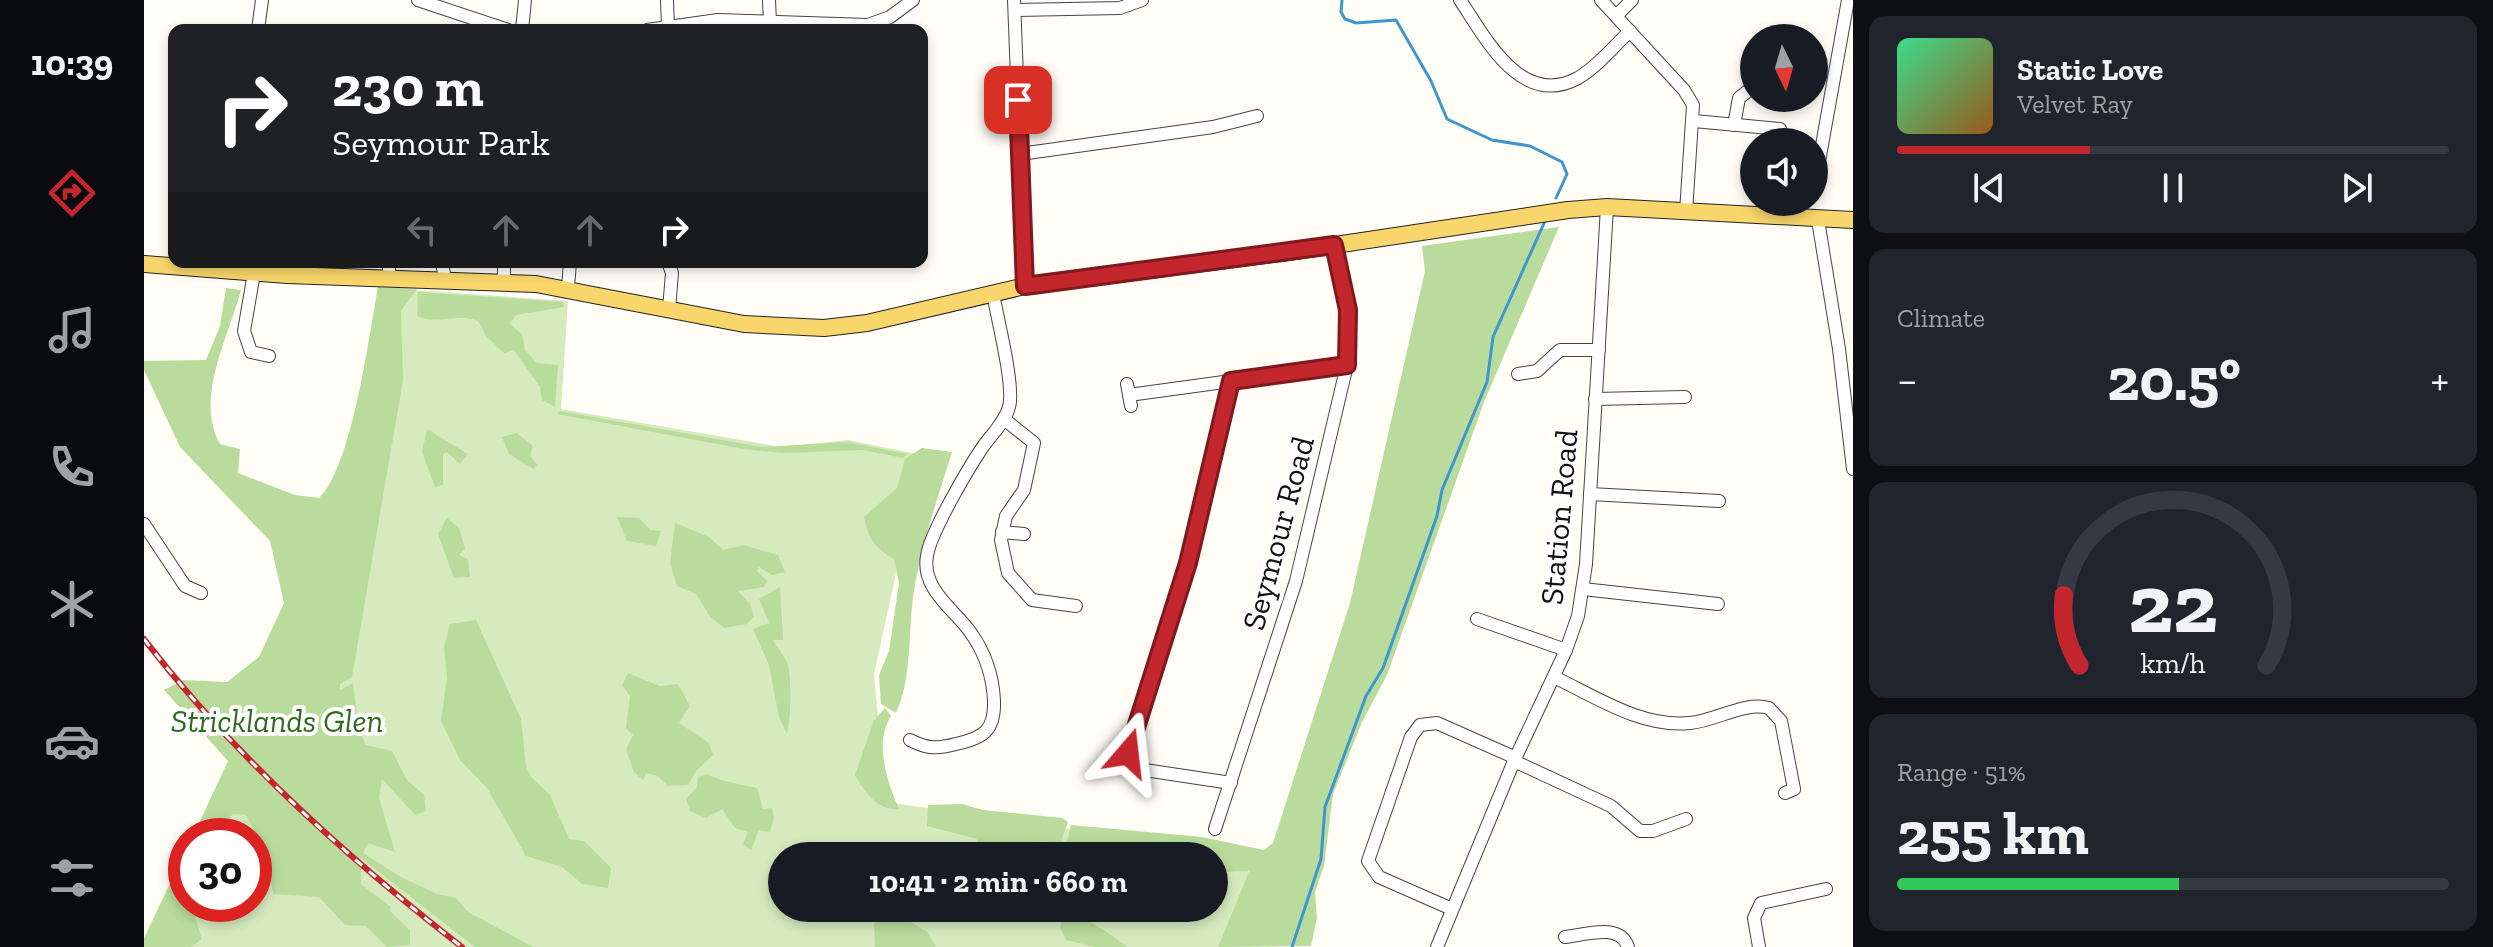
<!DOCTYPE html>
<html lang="en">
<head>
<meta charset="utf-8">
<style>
	:root { --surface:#171b24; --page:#20242c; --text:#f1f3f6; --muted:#9ea1a6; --line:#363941; --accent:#c4262e }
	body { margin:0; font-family:"Zilla Slab",serif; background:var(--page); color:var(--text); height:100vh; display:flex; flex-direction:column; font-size:30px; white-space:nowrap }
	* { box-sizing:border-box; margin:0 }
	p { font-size:26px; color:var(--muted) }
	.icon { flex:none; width:44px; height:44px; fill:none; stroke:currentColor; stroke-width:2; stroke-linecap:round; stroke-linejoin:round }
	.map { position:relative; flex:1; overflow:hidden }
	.details { display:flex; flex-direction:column; gap:16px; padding:16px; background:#0d0f14; width:640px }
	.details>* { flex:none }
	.guide { position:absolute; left:24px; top:24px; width:760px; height:244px; border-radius:16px; box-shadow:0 4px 12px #0003; background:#202124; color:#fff; overflow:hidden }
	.needle { width:52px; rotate:175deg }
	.buttons { position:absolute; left:1596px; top:24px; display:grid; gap:16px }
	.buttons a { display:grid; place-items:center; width:88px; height:88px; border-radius:50%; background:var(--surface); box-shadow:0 4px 12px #0003; font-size:40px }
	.speed { position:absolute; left:24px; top:818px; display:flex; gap:16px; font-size:40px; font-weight:700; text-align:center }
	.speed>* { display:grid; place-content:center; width:104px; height:104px; border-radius:50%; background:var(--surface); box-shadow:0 4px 12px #0003; line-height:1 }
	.speed .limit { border:12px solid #d22; background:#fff; color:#111 }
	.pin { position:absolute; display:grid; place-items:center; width:68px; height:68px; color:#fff; margin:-34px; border-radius:16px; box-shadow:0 4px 12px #0006 }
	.me { position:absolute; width:88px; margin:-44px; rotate:17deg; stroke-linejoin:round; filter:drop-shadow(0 0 6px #0008) }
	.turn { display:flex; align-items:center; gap:28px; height:168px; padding:0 32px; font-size:36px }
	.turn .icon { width:104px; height:104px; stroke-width:2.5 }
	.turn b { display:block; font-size:56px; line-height:68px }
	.lanes { display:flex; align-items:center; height:76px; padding:0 32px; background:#0003; justify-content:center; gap:40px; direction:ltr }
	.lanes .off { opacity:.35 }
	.big { font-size:60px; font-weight:700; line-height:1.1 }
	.details .tile { flex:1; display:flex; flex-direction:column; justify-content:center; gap:12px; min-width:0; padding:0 28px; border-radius:16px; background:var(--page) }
	.details .dial { align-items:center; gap:0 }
	.dial svg { height:208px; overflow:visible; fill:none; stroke:var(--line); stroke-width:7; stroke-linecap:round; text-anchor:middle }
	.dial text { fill:var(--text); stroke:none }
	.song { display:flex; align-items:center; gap:24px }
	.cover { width:96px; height:96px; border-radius:12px; background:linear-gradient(135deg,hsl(150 70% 55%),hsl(30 70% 35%)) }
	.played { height:8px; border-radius:4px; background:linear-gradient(90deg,var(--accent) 35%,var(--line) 35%) }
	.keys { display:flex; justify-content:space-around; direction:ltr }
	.heat { display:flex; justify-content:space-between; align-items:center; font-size:44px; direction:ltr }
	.charge { height:12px; border-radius:6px; background:linear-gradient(90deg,#34c759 51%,var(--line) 0) }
	.trip { position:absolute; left:624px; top:842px; width:460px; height:80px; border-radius:40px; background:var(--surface); box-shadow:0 4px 12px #0003; font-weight:700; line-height:80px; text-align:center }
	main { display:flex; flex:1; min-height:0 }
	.tab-bar { display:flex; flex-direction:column; width:144px; justify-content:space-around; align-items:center; background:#090b0e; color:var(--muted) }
	.tab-bar .icon { width:56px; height:56px }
	.tab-bar .on { color:var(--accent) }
	.tab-bar b { font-size:36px; color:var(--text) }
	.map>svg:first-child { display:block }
	.green { fill:#d5ebbd; fill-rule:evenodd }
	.forest { fill:#b9dc9c }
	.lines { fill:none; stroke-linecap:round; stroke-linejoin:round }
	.stream { stroke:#3f96cf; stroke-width:3 }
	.minor-casing { stroke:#444; stroke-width:14 }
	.major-casing { stroke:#222; stroke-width:18 }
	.minor { stroke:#fff; stroke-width:12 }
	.major { stroke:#f9d66b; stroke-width:16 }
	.rail-casing { stroke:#c4262e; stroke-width:6 }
	.rail { stroke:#fff; stroke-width:3; stroke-dasharray:9; stroke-linecap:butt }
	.route-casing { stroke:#7f191e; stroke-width:20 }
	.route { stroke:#c4262e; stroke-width:14 }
	.labels { text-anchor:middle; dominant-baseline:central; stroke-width:8; stroke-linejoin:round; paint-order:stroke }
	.street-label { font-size:32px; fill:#111; stroke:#fff }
	.park-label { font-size:32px; font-style:italic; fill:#2f6b1f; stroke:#fff }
</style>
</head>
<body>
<main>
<nav class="tab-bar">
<b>10:39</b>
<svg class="icon on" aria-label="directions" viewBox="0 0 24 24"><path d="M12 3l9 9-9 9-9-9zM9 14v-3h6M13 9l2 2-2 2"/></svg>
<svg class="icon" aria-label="music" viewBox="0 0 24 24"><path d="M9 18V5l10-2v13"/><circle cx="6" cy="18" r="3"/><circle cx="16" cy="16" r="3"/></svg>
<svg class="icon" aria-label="phone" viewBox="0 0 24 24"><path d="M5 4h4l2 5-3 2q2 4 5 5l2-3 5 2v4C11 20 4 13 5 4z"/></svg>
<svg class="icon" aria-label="climate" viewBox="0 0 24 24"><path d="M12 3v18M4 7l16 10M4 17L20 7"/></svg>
<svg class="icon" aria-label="car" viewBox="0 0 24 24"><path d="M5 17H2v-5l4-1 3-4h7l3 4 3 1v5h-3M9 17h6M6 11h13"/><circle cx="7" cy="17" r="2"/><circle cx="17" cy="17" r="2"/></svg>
<svg class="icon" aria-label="filters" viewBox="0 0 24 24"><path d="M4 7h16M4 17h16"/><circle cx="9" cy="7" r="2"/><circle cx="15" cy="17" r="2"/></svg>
</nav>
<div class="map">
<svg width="1709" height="947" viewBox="0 0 1709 947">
	<rect width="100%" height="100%" fill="#fffdf5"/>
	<!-- green -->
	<path class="green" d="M243,288L424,301L417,409L637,447L704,440L778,455L730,674L742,802L1111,856L1074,947H7L42,904H110V836H61L73,812L102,815L150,850ZM638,856H1070V908H638Z"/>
	<!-- forest -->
	<g class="forest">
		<polygon points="1415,227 1340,402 1243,675 1218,722 1189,794 1180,866 1171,892 1173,918 1167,946 1074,947 1105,871 1071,872 1070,856 930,856 921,850 927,825 1058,837 1120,850 1129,843 1206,603 1281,271 1278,246"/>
		<path d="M234,287L273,289L257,311L259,380L208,677L196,684V690L209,683L214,727L222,745L248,751L263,780L280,795L282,811L271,815L238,779L235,798L251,852L224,843L219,853L257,877L293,894L312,898L324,912L389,947H331L217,858V884L247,907L245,910L266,930V945L243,947L222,926L201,925L175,897L129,894L125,867L120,868L118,881L114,879L121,849L102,815L89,814L83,820L82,836H49L84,761L20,690L39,680L83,682L115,657L140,603L126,541L36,447L0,370V361L62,360L76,326L82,288L97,290C85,337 50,397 76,444L96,449L94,473L151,495L175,498C208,467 225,336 234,287Z"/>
		<path d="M274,292L419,302L420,307L372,315L365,324L378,334L381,350L393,363L414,365L411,407L398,400L396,387L370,350L360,353L342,336L334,321C313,312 292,326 273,316Z"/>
		<polygon points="416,411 618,447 704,442 763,454 759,458 719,450 639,453 600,449 413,414"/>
		<polygon points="283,429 324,454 316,464 303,452 299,454 299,485 291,487 278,452"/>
		<polygon points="373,433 389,446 386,455 393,465 389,469 365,454 358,437"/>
		<path d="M778,448L808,452C793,500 776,548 769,597C764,635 768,678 752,713L737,704L735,675L745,651L755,583L750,559C731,548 724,538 720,517L753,488L761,459Z"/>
		<polygon points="473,517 495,518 506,530 517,531 512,546 483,541"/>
		<polygon points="303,518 315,528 321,548 315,555 324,559 326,577 310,578 294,534"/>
		<polygon points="531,523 565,537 579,550 600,545 634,555 641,572 628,575 615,567 613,571 623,581 620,587 594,591 606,604 610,616 603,624 581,628 567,618 552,594 533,586 526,563"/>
		<path d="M636,587L639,640H629C633,648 639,654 643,662C648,675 647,721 643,734L635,717L625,665L609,629L625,623L615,599Z"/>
		<polygon points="332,620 377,719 382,766 387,777 406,795 425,839 440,841 467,868 464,888 438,884 418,867 382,856 343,788 316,760 297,721 303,678 300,647 306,624"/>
		<polygon points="484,673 516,686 534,684 546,706 535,723 565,743 569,755 552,771 544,785 524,786 514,776 502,773 499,780 490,772 482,750 489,735 482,728 486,696 478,685"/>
		<path d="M741,708L747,716C730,742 743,782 755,809C733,811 721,792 711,775L730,720Z"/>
		<path d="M563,774C578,782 596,784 613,788L619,809L628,808L630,818L626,832L615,830L607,850L599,844L604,832L591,828L578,809L562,818L546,811L542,799L553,787L554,777Z"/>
		<path d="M818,804L839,810L918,818L924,822L916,844C895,839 882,841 866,856H830L833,839L783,826L784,805Z"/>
		<polygon points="42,850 42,904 47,904 58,939 47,947 0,947 0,938"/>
		<polygon points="747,910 783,932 792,947 731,947 730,924 737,912"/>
		<path d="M919,911C940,916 966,933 983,947H951L922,940L916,928Z"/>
	</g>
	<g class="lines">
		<!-- stream -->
		<g class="stream">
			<polyline points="1198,0 1197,12 1201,19 1212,23 1252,20 1287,81 1303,119 1348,140 1386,146 1418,162 1423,174 1412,198"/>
			<polyline points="1148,947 1177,859 1181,807 1222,696 1239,668 1293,516 1298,490 1343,382 1349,337 1401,221"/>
		</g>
		<defs>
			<g id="minor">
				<polyline points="274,0 364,30"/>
				<polyline points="523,0 524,27"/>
				<polyline points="625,0 626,22"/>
				<polyline points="870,0 881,286"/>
				<path d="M1316,0C1341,37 1377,109 1434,78C1453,67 1470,46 1486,31"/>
				<polyline points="1457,0 1540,90 1549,105 1542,212"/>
				<polyline points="871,10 976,8 998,0"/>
				<polyline points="1472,16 1488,0"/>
				<polyline points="114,30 118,0"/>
				<polyline points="378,30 381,0"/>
				<polyline points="503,30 574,20 724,25 746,17 769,0"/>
				<polyline points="1550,121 1636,129"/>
				<polyline points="1590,125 1595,98 1610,86"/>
				<polyline points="876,154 1069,127 1113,116"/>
				<polyline points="1671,184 1704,0"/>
				<polyline points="1674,220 1695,349 1709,469"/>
				<polyline points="143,262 143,275"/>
				<polyline points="245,262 245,278"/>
				<polyline points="298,262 301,280"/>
				<polyline points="524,262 528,273 525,309"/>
				<polyline points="110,273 100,331 107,352 125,356"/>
				<polyline points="360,282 360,262"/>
				<polyline points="424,288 426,262"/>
				<polyline points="1374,374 1393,371 1416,350 1455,350"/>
				<polyline points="1087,381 1044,563 984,753 986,763 994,769 1087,783"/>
				<polyline points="983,384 987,406"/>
				<polyline points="985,395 1203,365"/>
				<polyline points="1451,399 1541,397"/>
				<polyline points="860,419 890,443 880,490 862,516 857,540 864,573 888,600 932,606"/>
				<polyline points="1446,494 1575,501"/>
				<polyline points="0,524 41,586 57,593"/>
				<polyline points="858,532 880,534"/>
				<polyline points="1439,589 1574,604"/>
				<polyline points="1333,619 1422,650"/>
				<path d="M1410,677C1452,697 1498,728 1546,723C1571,721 1601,701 1625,708L1637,721L1650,789L1641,793"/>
				<path d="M766,740C783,749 793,749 812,744C839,738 851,731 850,701C849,677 841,653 827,633C810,609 777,589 783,556C786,533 824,469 838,448C847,435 861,422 865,407C871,386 853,318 849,293"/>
				<polyline points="1370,761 1467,806 1496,831 1509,831 1542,819"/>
				<polyline points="1071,829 1152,581 1203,365 1204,310 1190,245"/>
				<polyline points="1308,909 1235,877 1224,861 1267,737 1276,725 1293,723 1372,758"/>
				<path d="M1421,937C1441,935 1476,922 1484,947"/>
				<polyline points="1293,947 1370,761 1422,650 1434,616 1442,564 1463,207"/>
				<polyline points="1615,947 1610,918 1617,903 1682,889"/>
			</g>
			<polyline id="major" points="0,264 143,275 392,284 600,324 680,328 723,323 881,286 1138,253 1424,210 1463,207 1709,220"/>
		</defs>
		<!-- minor casing -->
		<use href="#minor" class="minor-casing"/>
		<!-- major casing -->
		<use href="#major" class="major-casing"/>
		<!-- minor -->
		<use href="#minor" class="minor"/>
		<!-- major -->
		<use href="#major" class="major"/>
		<defs>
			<path id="rail" d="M0,639C90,756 202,857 318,947"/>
		</defs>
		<!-- rail casing -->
		<use href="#rail" class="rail-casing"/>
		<!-- rail -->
		<use href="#rail" class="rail"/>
	</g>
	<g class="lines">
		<defs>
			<polyline id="route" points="874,100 881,286 1190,245 1204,310 1203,365 1087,381 1044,563 984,753"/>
		</defs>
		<!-- route casing -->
		<use href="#route" class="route-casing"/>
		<!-- route -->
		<use href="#route" class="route"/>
	</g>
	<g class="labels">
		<!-- street labels -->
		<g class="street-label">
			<text transform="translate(1415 517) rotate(-85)">Station Road</text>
			<text transform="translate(1134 533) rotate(-75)">Seymour Road</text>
		</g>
		<!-- park labels -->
		<g class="park-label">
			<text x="133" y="721">Stricklands Glen</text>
		</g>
	</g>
</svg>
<div class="buttons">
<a><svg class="needle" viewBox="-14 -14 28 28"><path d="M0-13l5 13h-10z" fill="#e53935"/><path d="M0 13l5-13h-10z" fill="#9ea1a6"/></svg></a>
<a><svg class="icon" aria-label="sound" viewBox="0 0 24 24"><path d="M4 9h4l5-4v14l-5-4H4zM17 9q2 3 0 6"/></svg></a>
</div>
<div class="speed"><div class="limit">30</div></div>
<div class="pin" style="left:874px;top:100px;background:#d93025"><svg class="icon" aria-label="arrive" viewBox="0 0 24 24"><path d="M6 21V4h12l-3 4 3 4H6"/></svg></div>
<svg class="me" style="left:984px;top:753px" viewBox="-20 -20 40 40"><path d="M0-17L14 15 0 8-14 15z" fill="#c4262e" stroke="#fff" stroke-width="4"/></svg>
<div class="trip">10:41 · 2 min · 660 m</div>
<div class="guide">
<div class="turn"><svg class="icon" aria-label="right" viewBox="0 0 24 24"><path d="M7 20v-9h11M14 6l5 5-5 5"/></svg><div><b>230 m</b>Seymour Park</div></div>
<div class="lanes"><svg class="icon off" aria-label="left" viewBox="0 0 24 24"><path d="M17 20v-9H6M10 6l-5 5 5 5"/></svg><svg class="icon off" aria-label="ahead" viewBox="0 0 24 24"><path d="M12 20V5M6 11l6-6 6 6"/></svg><svg class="icon off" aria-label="ahead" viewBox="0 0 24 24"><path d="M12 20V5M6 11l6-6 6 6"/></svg><svg class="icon" aria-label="right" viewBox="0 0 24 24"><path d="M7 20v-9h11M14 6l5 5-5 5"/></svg></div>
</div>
</div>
<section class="details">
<div class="tile">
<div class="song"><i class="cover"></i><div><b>Static Love</b><p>Velvet Ray</p></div></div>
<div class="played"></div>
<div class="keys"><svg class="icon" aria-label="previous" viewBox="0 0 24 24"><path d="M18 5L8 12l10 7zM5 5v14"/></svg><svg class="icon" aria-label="pause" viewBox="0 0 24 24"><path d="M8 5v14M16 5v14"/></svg><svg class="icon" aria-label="next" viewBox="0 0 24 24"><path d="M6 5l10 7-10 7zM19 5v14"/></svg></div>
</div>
<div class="tile"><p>Climate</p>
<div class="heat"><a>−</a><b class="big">20.5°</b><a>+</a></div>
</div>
<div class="tile dial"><svg viewBox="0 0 100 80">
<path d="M14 69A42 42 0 1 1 86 69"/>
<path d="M14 69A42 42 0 0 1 8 42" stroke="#c4262e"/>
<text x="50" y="56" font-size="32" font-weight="700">22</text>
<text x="50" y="72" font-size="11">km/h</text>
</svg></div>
<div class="tile"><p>Range · 51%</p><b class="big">255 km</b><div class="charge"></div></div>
</section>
</main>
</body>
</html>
